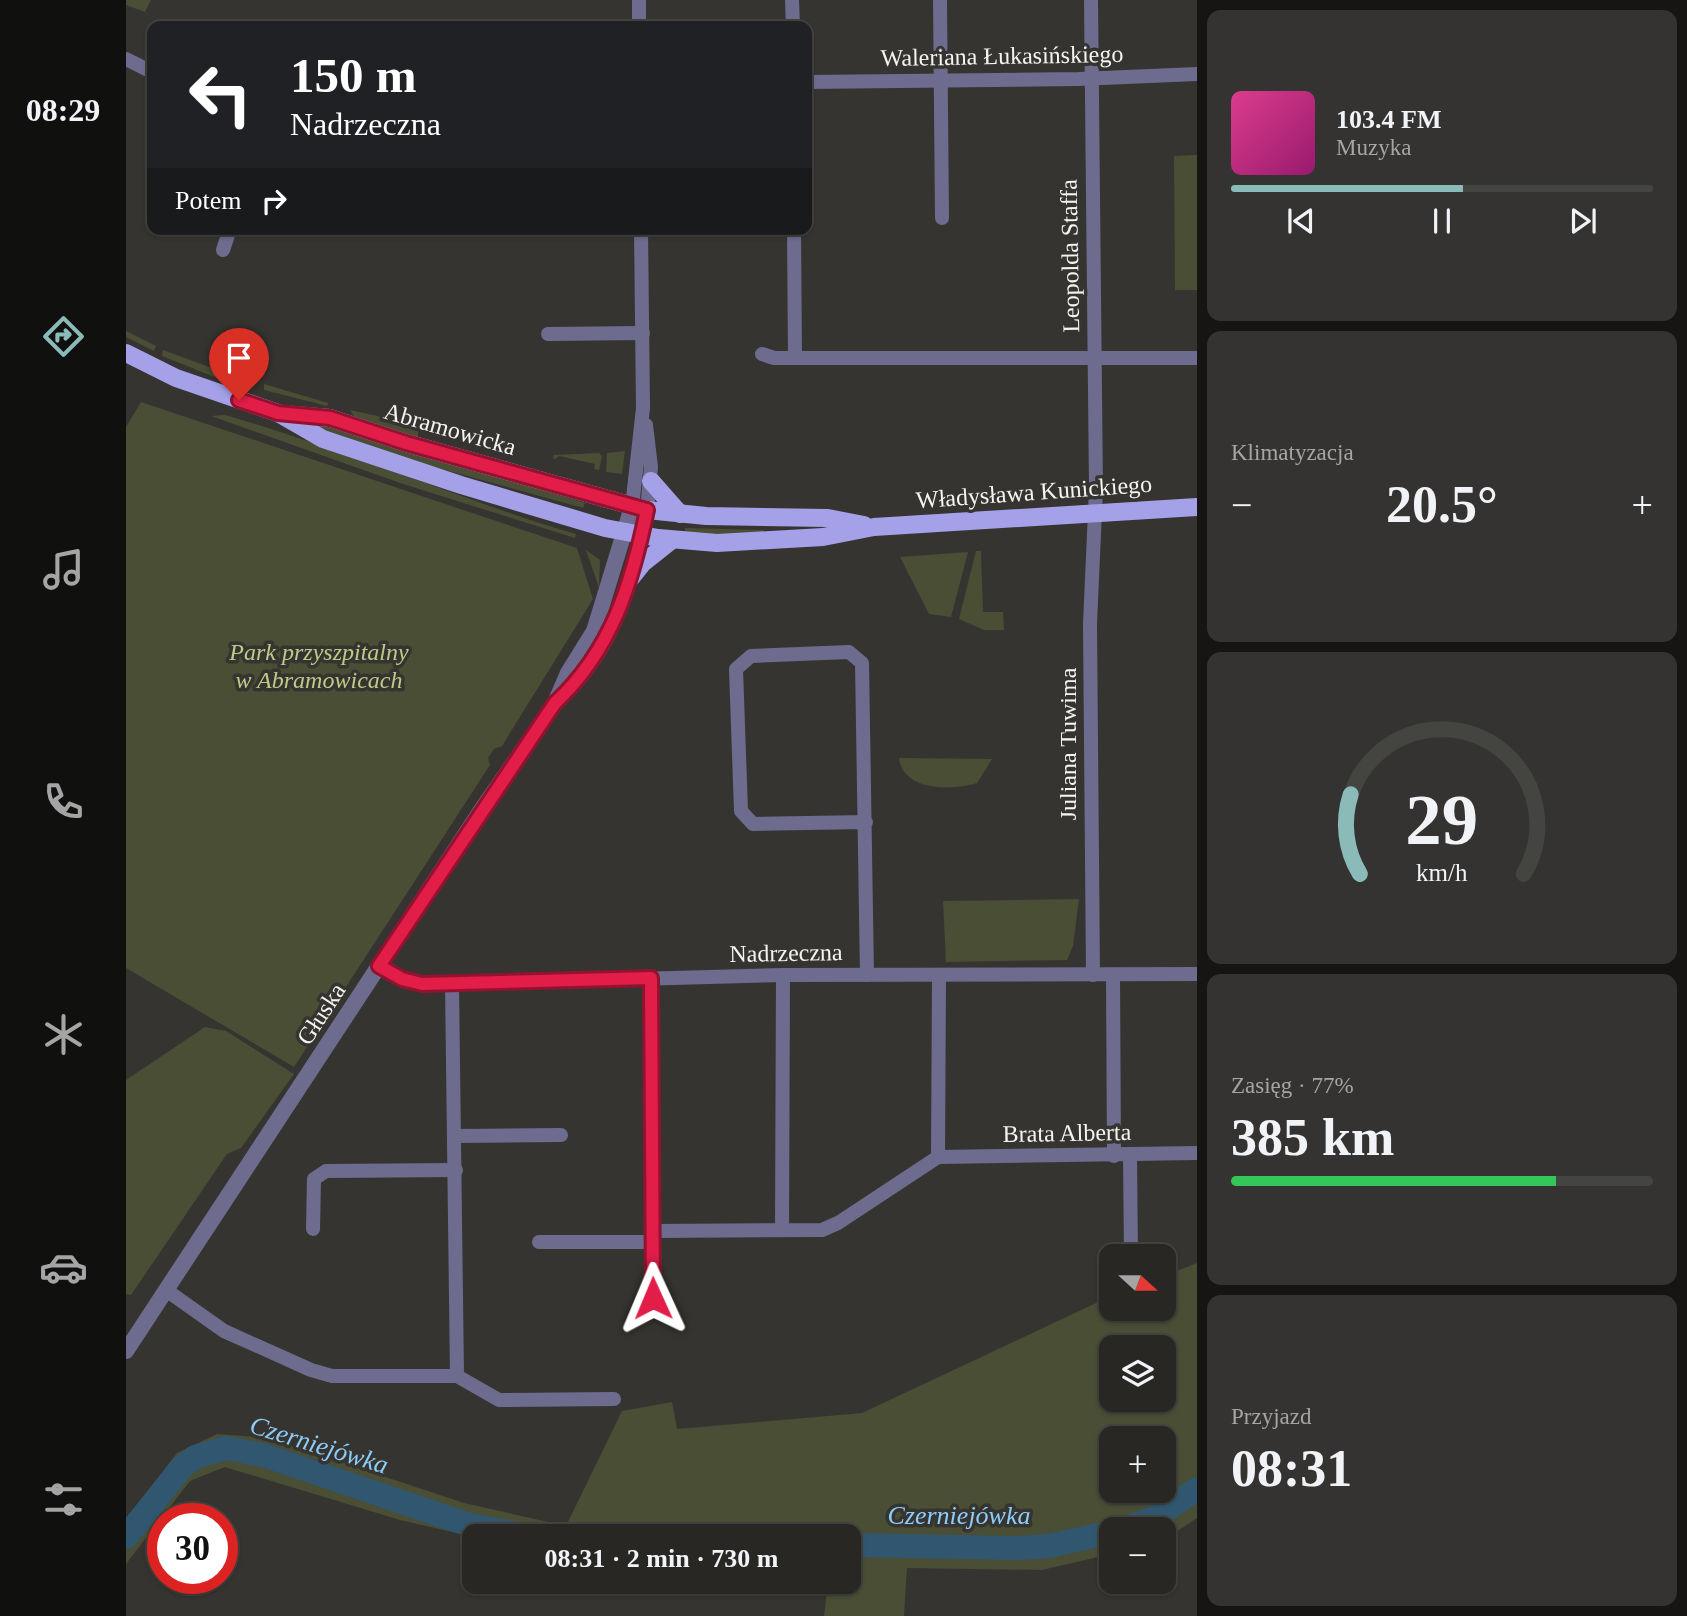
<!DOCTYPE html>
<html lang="pl">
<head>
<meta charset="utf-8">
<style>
	:root { --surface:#282724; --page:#343331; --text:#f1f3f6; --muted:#a5a5a6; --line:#444441; --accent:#8bbbb9 }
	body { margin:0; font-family:Georgia,serif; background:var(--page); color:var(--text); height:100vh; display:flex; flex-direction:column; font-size:26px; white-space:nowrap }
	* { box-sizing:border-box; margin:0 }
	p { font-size:23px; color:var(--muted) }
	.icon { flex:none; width:38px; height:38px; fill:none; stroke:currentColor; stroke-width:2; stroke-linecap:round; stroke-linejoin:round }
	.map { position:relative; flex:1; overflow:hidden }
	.panel { display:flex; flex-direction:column; gap:10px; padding:10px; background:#161514; width:490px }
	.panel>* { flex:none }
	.top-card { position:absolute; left:21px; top:21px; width:665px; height:214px; border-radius:14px; box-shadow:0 2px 5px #0004,0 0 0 2px var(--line); background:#202124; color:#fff; overflow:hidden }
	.needle { width:46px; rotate:111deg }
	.tools { position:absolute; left:973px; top:1244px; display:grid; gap:14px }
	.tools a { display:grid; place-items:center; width:77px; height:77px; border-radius:14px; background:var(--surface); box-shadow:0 2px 5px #0004,0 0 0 2px var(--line); font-size:35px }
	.speed { position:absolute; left:21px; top:1503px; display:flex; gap:14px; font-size:35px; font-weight:700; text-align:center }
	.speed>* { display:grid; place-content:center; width:91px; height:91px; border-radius:50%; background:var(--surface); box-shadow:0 2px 5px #0004,0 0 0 2px var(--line); line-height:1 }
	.speed .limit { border:10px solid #d22; background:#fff; color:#111 }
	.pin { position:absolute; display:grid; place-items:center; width:60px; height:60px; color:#fff; margin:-72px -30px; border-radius:50% 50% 50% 0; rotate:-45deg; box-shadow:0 0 7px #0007 }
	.pin .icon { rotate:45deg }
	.me { position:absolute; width:77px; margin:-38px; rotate:359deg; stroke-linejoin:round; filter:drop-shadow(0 0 5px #0008) }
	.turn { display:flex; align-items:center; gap:24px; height:147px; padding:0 28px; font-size:32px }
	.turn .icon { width:91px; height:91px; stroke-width:2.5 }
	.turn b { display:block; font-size:49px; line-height:60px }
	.then { display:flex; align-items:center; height:66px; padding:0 28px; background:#0003; gap:14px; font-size:26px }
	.big { font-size:52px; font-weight:800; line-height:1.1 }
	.panel .card { flex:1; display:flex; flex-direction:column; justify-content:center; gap:10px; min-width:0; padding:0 24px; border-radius:14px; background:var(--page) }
	.panel .dial { align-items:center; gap:0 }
	.dial svg { height:182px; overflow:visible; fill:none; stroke:var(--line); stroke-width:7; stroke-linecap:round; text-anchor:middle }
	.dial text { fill:var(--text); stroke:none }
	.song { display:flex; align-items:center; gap:21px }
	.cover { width:84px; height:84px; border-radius:10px; background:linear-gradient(135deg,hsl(330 70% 55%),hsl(320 70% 35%)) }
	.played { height:7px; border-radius:4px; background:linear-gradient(90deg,var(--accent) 55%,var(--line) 55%) }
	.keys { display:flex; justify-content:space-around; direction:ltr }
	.heat { display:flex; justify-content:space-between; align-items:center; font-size:38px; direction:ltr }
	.charge { height:10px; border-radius:5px; background:linear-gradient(90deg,#34c759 77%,var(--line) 0) }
	.trip { position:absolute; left:336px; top:1524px; width:399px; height:70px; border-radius:14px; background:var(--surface); box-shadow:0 2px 5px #0004,0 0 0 2px var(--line); font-weight:800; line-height:70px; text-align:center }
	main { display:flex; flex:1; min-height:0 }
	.menu { display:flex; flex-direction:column; width:126px; justify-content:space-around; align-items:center; background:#10100e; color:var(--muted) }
	.menu .icon { width:49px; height:49px }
	.menu .selected { color:var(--accent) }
	.menu b { font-size:32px; color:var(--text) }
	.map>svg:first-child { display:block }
	.green { fill:#494e35; fill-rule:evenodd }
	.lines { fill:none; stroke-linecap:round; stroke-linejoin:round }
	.river { stroke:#315770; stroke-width:24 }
	.minor { stroke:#6d6c8f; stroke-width:14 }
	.tertiary { stroke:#6d6c8f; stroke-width:16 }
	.primary { stroke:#a5a1e9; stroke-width:18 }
	.route-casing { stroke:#92132f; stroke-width:18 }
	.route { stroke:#e11d48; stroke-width:12 }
	.labels { text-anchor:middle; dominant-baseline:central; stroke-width:7; stroke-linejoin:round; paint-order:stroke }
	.street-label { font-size:24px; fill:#f5f4f1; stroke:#363430 }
	.park-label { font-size:24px; font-style:italic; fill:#beca86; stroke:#363430 }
	.water-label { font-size:26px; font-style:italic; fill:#8dcdf9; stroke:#363430 }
</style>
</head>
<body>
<main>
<nav class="menu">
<b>08:29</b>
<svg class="icon selected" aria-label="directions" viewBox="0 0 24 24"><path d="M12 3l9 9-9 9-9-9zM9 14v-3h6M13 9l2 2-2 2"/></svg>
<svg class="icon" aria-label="music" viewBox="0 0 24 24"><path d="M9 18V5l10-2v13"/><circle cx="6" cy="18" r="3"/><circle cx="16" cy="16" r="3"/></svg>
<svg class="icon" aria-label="phone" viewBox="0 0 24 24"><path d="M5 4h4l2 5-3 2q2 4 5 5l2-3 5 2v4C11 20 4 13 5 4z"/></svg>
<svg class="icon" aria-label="climate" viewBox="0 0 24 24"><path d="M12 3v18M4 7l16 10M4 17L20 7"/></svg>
<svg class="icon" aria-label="car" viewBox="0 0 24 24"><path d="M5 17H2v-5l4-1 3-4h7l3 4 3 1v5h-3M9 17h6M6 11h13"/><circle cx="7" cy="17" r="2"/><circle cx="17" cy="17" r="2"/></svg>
<svg class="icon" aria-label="filters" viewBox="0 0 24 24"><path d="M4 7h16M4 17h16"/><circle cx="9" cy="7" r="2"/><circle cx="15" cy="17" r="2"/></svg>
</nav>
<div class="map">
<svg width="1071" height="1616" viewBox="0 0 1071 1616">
	<rect width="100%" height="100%" fill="#363430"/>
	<!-- green -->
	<g class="green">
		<polygon points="0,0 25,0 19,12 0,5"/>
		<polygon points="1071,155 1071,290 1049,290 1048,156"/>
		<polygon points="0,331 30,346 28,351 0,337"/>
		<polygon points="37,350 102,374 101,377 96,380 36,356"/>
		<polygon points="138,384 202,403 201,406 138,390"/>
		<polygon points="15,402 451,548 467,599 376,746 368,749 362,758 364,765 168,1067 0,968 0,427"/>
		<polygon points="224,410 279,422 292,432 292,438 229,418"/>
		<path d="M99,415C218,449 331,499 450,534L449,538L277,484L85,416Z"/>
		<polygon points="181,419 459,503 457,508 283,460 179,424"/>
		<polygon points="499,451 496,474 480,472 481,453"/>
		<polygon points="473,453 476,456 473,470 468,469 469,464 433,456 428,460 427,455"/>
		<polygon points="559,528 638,530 638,534 559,534"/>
		<polygon points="460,550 474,560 473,588"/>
		<polygon points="850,551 855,551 857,612 877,612 878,630 858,630 833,619"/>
		<polygon points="842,552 825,617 803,614 774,557"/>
		<path d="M773,758L866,759L851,783C825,791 777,791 773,758Z"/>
		<polygon points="953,899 947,946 941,960 820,962 817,901"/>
		<polygon points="79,1027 100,1031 168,1074 115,1148 101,1154 5,1295 0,1294 0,1080"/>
		<path d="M1071,1263V1518L1038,1540V1530H985V1554L916,1570L781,1568L778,1616H698L702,1582H723V1536L348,1537L274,1520L99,1467L64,1481L0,1564V1519L51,1453L91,1434L142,1438L338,1503L440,1526L496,1411L546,1402L551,1429L736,1413L985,1296V1309H1038V1276ZM985,1348H1038V1400H985ZM985,1438H1038V1491H985Z"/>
	</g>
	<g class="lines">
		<!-- river -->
		<g class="river">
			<polyline points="994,1530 1028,1518 1071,1489"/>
			<polyline points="0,1537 56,1467 69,1457 100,1448 137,1455 344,1525 402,1536"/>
			<polyline points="723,1545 893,1548 923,1546 985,1532"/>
		</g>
		<!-- minor -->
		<g class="minor">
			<polyline points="513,0 513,26"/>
			<polyline points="666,0 667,26"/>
			<polyline points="814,0 816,218"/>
			<polyline points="965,0 970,489 964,624 967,975"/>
			<polyline points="0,59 26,72"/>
			<polyline points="681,82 953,79 1071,74"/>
			<polyline points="668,229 669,358"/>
			<polyline points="97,250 104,229"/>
			<polyline points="422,334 517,333"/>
			<polyline points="636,354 648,358 1071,358"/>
			<polyline points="520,425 525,467 521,510"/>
			<polyline points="506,507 517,408 515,229"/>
			<polyline points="740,822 627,824 615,811 610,669 625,656 723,652 736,663 741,975"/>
			<polyline points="253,966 281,982 326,984 657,975 1071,974"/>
			<polyline points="987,975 988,1156"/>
			<polyline points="525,977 527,1298"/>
			<polyline points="326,984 331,1376"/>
			<polyline points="329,1136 435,1135"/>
			<polyline points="1004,1156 1005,1256"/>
			<polyline points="812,1157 1071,1153"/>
			<polyline points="187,1229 188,1179 200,1171 330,1170"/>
			<polyline points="656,1229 657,975"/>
			<polyline points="526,1231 696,1230 712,1223 812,1157 813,977"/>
			<polyline points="413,1242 526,1242"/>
			<polyline points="40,1290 98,1331 185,1370 206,1376 331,1376 373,1400 488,1399"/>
		</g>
		<!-- tertiary -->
		<g class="tertiary">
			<path d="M436,696C489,647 507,578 521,510"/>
			<polyline points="0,1351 356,809 429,703 442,673 468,631 506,507"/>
		</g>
		<!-- primary -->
		<g class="primary">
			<polyline points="0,353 50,378 152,413 197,439 335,485 479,528 532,538 591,543 697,537 748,527 1071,507"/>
			<polyline points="157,414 204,418 280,443 521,510 580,516 702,518 738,525"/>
			<polyline points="525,481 554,514"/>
			<polyline points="505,578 517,563 546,540"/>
		</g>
	</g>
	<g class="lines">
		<defs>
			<path id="route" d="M113,400L152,413L204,418L280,443L521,510C506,583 486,650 429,703L253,966L276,979L296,984L525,978L527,1298"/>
		</defs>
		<!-- route casing -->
		<use href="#route" class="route-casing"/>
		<!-- route -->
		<use href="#route" class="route"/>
	</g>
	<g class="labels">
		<!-- street labels -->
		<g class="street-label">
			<text transform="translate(876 56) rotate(-1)">Waleriana Łukasińskiego</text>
			<text transform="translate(944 256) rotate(-91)">Leopolda Staffa</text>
			<text transform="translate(324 429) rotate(16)">Abramowicka</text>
			<text transform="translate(908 492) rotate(-4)">Władysława Kunickiego</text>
			<text transform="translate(942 744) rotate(-90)">Juliana Tuwima</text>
			<text transform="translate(660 953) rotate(-1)">Nadrzeczna</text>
			<text transform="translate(195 1014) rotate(-57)">Głuska</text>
			<text transform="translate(941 1133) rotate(-1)">Brata Alberta</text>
		</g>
		<!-- park labels -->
		<g class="park-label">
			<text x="193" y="652">Park przyszpitalny<tspan x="193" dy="28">w Abramowicach</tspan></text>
		</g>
		<!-- water labels -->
		<g class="water-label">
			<text transform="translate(193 1445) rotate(17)">Czerniejówka</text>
			<text x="833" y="1515">Czerniejówka</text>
		</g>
	</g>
</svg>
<div class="tools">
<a><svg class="needle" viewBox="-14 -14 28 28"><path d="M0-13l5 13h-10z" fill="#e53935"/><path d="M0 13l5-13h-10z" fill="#a5a5a6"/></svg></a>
<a><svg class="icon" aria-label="layers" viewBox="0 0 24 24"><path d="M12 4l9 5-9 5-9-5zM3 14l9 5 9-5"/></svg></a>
<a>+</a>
<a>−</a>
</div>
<div class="speed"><div class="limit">30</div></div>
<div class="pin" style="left:113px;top:400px;background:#d93025"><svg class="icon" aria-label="arrive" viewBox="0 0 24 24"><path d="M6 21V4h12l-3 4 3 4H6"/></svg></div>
<svg class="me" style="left:527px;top:1298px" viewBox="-20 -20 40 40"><path d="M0-17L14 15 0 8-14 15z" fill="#e11d48" stroke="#fff" stroke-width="4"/></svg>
<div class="trip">08:31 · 2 min · 730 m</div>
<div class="top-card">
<div class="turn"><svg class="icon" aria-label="left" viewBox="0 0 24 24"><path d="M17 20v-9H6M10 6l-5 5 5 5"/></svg><div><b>150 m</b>Nadrzeczna</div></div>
<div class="then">Potem<svg class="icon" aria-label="right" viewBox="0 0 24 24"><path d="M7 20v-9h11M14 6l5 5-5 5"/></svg></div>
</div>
</div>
<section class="panel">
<div class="card">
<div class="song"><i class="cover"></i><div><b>103.4 FM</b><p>Muzyka</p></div></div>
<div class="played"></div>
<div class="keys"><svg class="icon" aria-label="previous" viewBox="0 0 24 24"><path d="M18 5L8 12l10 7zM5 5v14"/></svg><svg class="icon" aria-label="pause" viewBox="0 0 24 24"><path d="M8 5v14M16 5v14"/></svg><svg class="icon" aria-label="next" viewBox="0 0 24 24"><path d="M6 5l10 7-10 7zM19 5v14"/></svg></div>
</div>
<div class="card"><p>Klimatyzacja</p>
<div class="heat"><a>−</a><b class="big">20.5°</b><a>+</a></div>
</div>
<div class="card dial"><svg viewBox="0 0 100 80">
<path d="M14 69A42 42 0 1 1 86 69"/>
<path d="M14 69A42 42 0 0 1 10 34" stroke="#8bbbb9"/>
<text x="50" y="56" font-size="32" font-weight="700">29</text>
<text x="50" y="72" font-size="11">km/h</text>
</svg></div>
<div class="card"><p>Zasięg · 77%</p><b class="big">385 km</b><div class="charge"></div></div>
<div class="card"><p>Przyjazd</p><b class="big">08:31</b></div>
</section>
</main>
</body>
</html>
